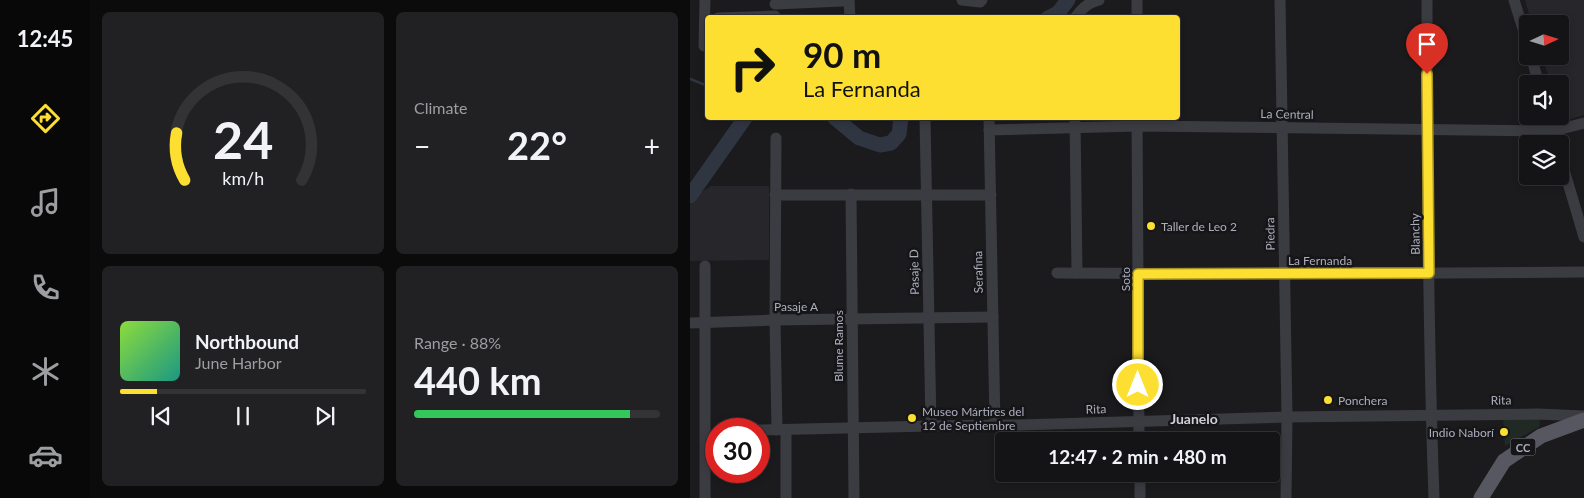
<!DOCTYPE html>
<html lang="en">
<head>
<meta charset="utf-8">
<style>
	:root { --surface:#141416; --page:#212123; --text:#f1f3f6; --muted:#9d9ea1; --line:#333335; --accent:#fddf32 }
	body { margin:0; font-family:Lato,sans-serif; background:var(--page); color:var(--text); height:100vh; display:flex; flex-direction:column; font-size:19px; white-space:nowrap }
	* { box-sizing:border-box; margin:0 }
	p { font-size:16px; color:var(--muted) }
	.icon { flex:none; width:28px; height:28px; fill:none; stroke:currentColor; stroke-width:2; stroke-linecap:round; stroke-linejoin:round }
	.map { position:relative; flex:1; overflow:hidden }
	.panel { display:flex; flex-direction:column; gap:12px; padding:12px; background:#0b0b0c; width:600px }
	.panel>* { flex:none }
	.banner { position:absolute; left:15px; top:15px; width:475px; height:105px; border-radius:5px; box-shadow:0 2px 8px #0003,0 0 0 1px var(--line); background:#fddf32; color:#111; overflow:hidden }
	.needle { width:32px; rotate:86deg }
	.fabs { position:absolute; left:829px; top:15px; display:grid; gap:10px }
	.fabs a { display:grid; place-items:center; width:50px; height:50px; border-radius:5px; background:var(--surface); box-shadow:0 2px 8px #0003,0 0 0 1px var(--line); font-size:25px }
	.speed { position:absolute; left:15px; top:418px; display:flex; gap:10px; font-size:25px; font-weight:700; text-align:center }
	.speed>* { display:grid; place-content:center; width:65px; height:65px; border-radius:50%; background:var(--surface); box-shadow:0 2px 8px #0003,0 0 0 1px var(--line); line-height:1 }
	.speed .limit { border:8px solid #d22; background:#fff; color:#111 }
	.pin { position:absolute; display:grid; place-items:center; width:42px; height:42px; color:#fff; margin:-51px -21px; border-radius:50% 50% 50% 0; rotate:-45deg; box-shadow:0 0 5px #0007 }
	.pin .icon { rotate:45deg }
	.me { position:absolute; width:55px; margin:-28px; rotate:0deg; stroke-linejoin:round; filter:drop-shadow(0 0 4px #0008) }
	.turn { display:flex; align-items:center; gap:18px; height:105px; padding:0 15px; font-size:22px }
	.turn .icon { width:65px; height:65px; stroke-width:2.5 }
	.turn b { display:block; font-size:35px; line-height:42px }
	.big { font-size:38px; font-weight:700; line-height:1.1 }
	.panel .card { flex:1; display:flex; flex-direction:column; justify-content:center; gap:8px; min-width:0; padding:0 18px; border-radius:8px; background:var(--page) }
	.panel .dial { align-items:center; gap:0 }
	.dial svg { height:130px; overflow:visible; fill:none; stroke:var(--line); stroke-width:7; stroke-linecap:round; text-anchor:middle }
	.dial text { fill:var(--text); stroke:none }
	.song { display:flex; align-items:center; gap:15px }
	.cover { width:60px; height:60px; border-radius:8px; background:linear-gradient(135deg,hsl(90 70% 55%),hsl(170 70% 35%)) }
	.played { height:5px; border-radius:2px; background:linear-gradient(90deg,var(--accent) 15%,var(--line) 15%) }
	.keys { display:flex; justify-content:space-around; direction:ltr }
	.heat { display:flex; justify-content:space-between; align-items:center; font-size:28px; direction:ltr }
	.charge { height:8px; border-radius:4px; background:linear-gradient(90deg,#34c759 88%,var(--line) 0) }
	.panel .tiles { flex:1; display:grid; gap:12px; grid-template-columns:repeat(2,1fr) }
	.trip { position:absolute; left:305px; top:432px; width:285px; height:50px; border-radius:5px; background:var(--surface); box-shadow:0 2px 8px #0003,0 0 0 1px var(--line); font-weight:700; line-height:50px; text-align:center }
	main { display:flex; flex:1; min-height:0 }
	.tabs { display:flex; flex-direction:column; width:90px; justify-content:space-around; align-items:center; background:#080809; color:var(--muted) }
	.tabs .icon { width:35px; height:35px }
	.tabs .active { color:var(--accent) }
	.tabs b { font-size:22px; color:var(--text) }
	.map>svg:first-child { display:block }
	.built { fill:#27262a }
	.green { fill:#202923 }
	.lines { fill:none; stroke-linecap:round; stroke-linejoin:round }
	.stream { stroke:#2f3642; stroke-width:2.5 }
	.river { stroke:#2f3642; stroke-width:15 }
	.minor { stroke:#3b3b42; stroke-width:11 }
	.major { stroke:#575761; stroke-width:15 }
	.route-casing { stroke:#a49120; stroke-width:12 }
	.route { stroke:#fddf32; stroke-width:9 }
	.poi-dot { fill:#fddf32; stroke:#161518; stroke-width:2 }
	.labels { text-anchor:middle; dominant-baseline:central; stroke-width:5; stroke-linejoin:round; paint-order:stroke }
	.shield { fill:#161518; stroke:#7f808c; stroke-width:1 }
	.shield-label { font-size:11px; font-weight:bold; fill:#acaebd }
	.street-label { font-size:12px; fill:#acaebd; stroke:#161518 }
	.poi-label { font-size:12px; fill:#acaebd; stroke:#161518; text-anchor:start }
	.neighbourhood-label { font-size:14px; font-weight:bold; fill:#ceced9; stroke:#161518 }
</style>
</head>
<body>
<main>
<nav class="tabs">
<b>12:45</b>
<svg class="icon active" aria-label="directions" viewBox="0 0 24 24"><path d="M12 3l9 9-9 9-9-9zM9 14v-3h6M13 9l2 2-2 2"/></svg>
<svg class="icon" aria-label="music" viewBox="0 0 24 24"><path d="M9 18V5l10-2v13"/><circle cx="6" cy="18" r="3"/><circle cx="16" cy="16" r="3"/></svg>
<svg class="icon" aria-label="phone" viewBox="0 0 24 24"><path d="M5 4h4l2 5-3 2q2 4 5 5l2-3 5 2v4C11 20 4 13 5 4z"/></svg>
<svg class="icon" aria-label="climate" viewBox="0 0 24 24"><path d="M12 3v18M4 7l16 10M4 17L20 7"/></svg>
<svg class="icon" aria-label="car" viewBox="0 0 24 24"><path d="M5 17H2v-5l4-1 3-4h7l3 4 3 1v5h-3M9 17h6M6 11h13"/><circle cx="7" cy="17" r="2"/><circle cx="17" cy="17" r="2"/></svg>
</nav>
<section class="panel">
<div class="tiles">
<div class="card dial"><svg viewBox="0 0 100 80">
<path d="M14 69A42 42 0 1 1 86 69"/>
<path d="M14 69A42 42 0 0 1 9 40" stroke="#fddf32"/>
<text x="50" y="56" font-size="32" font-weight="700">24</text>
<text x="50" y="72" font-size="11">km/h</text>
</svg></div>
<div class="card"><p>Climate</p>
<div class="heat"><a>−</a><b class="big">22°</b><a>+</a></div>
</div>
<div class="card">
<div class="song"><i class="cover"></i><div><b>Northbound</b><p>June Harbor</p></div></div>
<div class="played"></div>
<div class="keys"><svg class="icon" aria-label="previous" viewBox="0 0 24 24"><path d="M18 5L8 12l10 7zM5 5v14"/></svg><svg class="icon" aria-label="pause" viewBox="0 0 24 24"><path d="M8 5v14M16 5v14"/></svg><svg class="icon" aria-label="next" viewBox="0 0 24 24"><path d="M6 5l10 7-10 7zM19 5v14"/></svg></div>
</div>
<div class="card"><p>Range · 88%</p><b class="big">440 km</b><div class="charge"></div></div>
</div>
</section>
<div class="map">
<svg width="894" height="498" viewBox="0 0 894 498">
	<rect width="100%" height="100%" fill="#1b1a1d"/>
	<!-- built -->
	<g class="built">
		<polygon points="835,0 894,0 894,115 872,122 870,114 870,84 861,84 852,56 870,56 870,24 842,24"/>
		<polygon points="21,186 79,186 79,260 0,261 0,205 7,195"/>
	</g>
	<!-- green -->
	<path class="green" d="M847,416C850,420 851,422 849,427L815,446L813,417Z"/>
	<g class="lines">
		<!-- stream -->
		<polyline class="stream" points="0,79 18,86"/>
		<!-- river -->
		<g class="river">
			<polyline points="358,18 368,13 378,0"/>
			<polyline points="145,118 169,138 190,145 201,143 209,134 211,118"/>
			<polyline points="0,196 55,118"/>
		</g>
		<!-- minor -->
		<g class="minor">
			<polyline points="159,0 160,18"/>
			<polyline points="272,0 290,2 292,0"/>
			<polyline points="447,0 447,18"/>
			<polyline points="590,0 597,417 596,498"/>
			<path d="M737,0C737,166 738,332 744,498"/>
			<polyline points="824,0 838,45"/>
			<polyline points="85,4 152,1 154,0"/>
			<polyline points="28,18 85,16"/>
			<path d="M385,18C392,8 398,3 409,0"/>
			<polyline points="14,46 15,0"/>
			<polyline points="841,56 849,84"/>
			<polyline points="858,116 866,144"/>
			<polyline points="235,118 241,426"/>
			<polyline points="299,118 305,425"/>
			<polyline points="385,118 387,273"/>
			<polyline points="447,118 449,441"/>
			<polyline points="299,130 447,126 863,131 894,123"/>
			<polyline points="86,138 85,320 87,430"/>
			<polyline points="870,156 894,237"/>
			<polyline points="161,194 164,498"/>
			<polyline points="85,195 301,195"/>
			<polyline points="15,266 15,498"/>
			<polyline points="367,273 595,274 894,272"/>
			<polyline points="0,323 85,320 303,317"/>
			<polyline points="69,430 241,426 329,425 597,417 848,414 894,416"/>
			<polyline points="96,430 96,498"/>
			<polyline points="450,474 450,498"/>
		</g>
		<!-- major -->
		<polyline class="major" points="791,498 814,461 851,436 894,420"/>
	</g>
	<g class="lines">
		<defs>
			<polyline id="route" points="448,385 448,274 739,273 737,74"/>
		</defs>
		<!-- route casing -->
		<use href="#route" class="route-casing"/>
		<!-- route -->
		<use href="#route" class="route"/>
	</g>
	<!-- markers -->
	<g class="poi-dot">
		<circle cx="461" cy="226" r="5"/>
		<circle cx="638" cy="400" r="5"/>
		<circle cx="222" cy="418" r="5"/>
		<circle cx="814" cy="432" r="5"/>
	</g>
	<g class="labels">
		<!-- shield labels -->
		<rect class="shield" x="820.5" y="438.5" width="25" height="17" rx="4"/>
		<g class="shield-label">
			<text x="833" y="447">CC</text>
		</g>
		<!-- street labels -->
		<g class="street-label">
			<text transform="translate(597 114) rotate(1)">La Central</text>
			<text transform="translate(580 234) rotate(-91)">Piedra</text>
			<text transform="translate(725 234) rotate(-91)">Blanchy</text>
			<text x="630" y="260">La Fernanda</text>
			<text transform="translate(224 272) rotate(-91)">Pasaje D</text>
			<text transform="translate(288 272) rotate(-91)">Serafina</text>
			<text transform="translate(435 279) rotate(-90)">Soto</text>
			<text x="106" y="306">Pasaje A</text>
			<text transform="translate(148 346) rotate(-90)">Blume Ramos</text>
			<text transform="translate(811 400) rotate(-1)">Rita</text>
			<text transform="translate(406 409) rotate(-2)">Rita</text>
		</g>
		<!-- poi labels -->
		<g class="poi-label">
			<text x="471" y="226">Taller de Leo 2</text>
			<text x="648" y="400">Ponchera</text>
			<text x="232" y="411">Museo Mártires del<tspan x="232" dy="14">12 de Septiembre</tspan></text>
			<text x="804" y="432" text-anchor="end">Indio Naborí</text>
		</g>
		<!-- neighbourhood labels -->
		<g class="neighbourhood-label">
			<text x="504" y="418">Juanelo</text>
		</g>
	</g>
</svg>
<div class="fabs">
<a><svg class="needle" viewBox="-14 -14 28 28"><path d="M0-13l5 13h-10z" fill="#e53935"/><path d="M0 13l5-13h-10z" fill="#9d9ea1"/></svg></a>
<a><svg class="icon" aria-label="sound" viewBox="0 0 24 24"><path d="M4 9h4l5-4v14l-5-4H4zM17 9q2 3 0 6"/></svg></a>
<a><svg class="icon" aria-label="layers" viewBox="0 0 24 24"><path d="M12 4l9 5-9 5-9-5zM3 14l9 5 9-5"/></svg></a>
</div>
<div class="speed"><div class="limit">30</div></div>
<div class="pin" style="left:737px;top:74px;background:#d93025"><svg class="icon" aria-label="arrive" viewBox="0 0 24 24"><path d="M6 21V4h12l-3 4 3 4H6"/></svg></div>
<svg class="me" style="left:448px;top:385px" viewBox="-20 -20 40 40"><circle r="17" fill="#fddf32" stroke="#fff" stroke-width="3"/><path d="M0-11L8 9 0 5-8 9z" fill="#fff"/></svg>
<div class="trip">12:47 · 2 min · 480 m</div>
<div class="banner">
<div class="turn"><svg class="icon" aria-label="right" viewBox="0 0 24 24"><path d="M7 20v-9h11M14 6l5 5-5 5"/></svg><div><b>90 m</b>La Fernanda</div></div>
</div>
</div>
</main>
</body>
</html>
